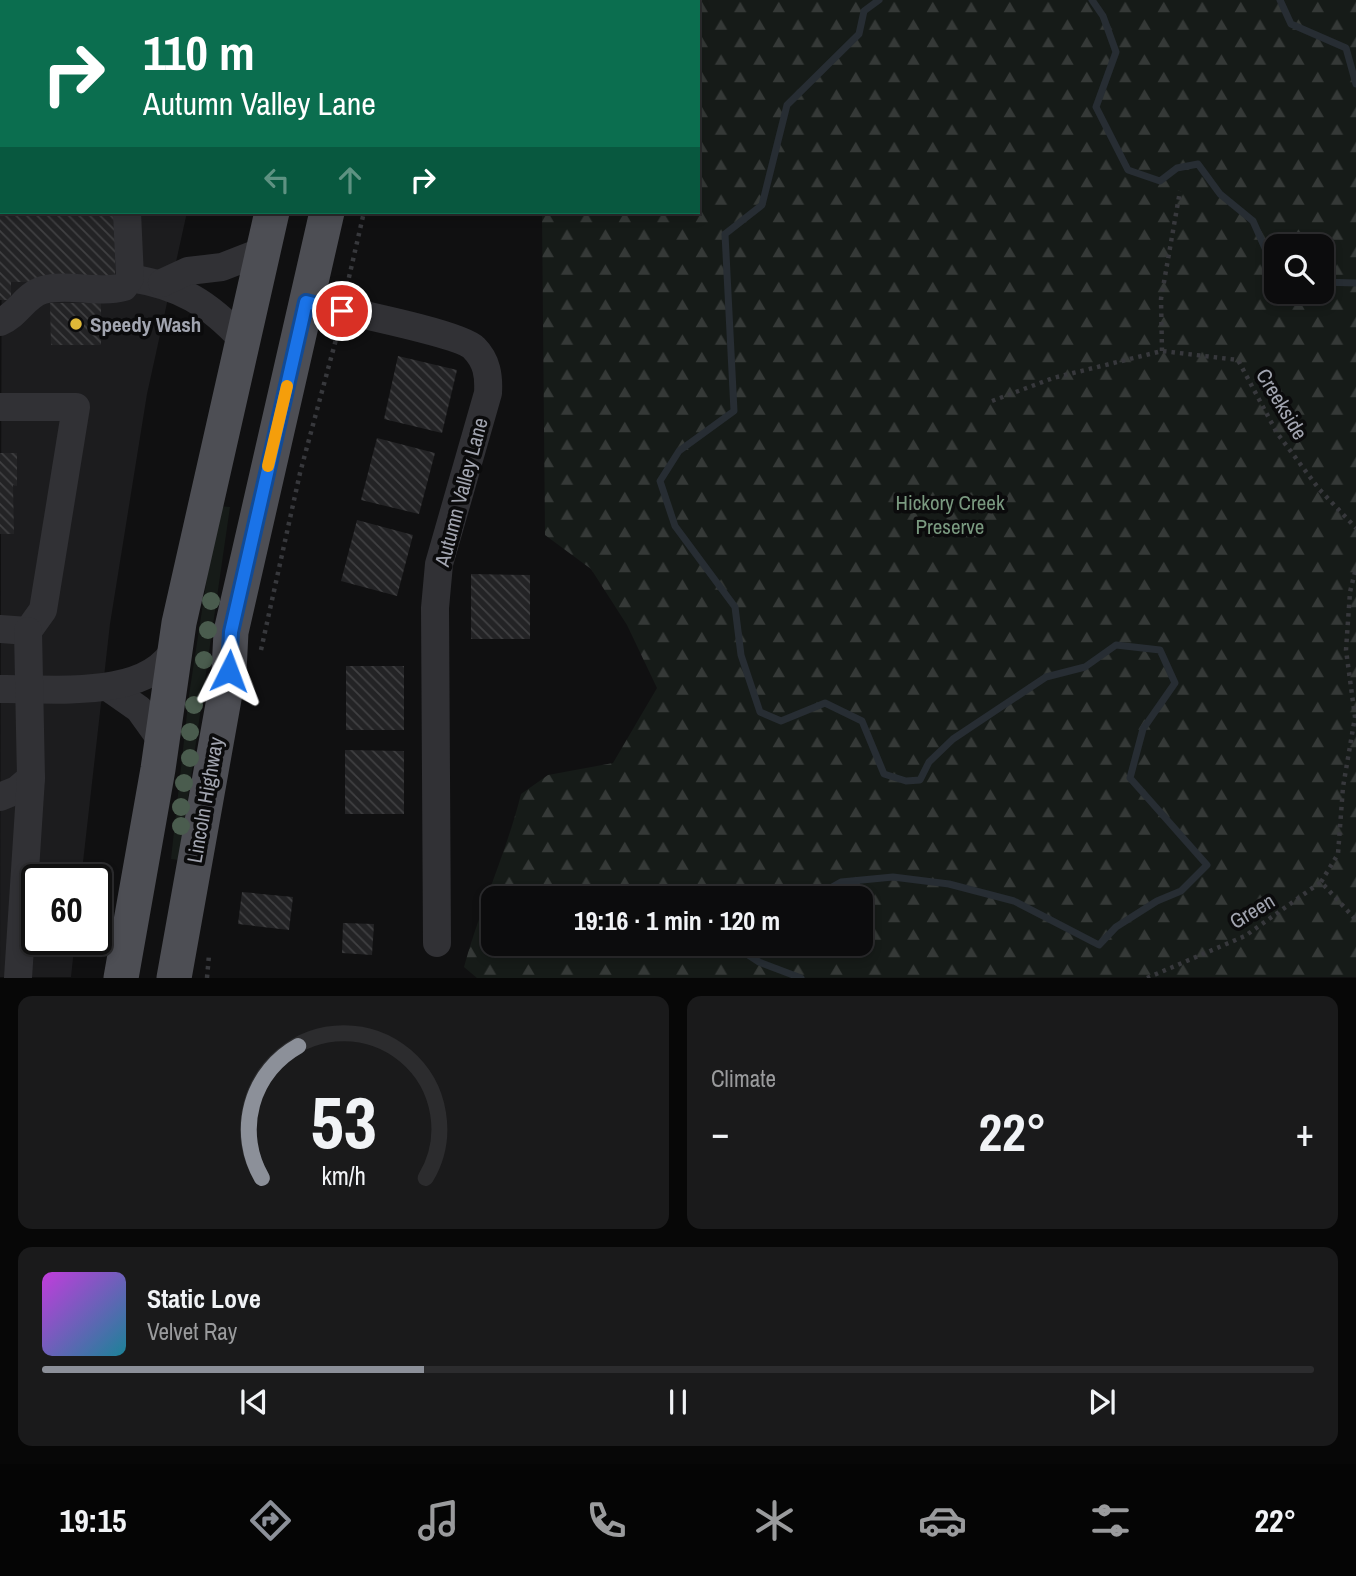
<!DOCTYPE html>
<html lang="en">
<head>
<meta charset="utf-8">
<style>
	:root { --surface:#0c0c0d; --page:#1a1a1b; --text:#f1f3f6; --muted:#9a9b9d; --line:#2c2c2e; --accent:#8c9099 }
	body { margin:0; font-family:"Archivo Narrow",sans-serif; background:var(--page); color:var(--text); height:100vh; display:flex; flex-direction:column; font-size:26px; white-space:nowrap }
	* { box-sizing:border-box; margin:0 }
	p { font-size:23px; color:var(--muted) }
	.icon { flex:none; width:38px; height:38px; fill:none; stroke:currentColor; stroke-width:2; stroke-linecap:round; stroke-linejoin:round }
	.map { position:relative; height:978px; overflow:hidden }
	.side { display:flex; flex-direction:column; gap:18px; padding:18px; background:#070707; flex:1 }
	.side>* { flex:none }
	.guide { position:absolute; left:0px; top:0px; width:700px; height:214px; box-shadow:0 4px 10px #0003,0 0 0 2px var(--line); background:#0b6e4f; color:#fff; overflow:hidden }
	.fabs { position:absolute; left:1264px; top:234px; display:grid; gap:14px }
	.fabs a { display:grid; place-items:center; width:70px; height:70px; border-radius:14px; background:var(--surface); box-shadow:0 4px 10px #0003,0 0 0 2px var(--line); font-size:35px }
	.speed { position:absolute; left:21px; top:864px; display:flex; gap:14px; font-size:35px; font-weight:700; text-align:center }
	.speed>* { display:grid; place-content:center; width:91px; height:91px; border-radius:50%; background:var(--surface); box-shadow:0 4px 10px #0003,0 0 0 2px var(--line); line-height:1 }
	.speed .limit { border:4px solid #111; border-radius:10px; background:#fff; color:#111 }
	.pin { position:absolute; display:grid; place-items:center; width:60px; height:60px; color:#fff; margin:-30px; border:4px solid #fff; border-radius:50%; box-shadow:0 2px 7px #0007 }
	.me { position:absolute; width:77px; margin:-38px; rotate:3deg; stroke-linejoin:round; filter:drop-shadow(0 0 5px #0008) }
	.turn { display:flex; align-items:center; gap:24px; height:147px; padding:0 28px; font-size:32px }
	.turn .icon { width:91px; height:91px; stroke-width:2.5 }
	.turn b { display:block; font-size:49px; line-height:60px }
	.lanes { display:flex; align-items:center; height:66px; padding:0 28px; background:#0003; justify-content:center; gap:35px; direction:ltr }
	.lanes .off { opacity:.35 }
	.big { font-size:52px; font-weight:700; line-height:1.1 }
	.side .widget { flex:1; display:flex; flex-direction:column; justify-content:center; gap:10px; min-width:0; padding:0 24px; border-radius:14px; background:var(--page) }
	.side .dial { align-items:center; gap:0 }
	.dial svg { height:182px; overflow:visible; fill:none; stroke:var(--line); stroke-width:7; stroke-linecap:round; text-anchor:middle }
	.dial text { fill:var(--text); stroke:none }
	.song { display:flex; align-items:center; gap:21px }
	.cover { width:84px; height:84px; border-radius:10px; background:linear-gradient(135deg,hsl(290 70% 55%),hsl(190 70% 35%)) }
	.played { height:7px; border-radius:4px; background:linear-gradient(90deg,var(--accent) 30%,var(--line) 30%) }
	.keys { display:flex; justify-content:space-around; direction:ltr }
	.heat { display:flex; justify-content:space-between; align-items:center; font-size:38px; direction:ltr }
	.side .tiles { flex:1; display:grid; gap:18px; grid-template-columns:1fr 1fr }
	.widget:last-child { grid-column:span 2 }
	.trip { position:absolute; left:481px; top:886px; width:392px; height:70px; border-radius:14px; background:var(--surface); box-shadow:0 4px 10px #0003,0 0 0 2px var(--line); font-weight:700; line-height:70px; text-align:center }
	.menu { display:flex; height:112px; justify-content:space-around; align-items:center; background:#050505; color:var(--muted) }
	.menu .icon { width:49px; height:49px }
	.menu .selected { color:var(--accent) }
	.menu b { font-size:32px; color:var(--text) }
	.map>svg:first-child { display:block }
	.built { fill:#1c1c1e }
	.green { fill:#161b18 }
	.forest { fill:url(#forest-firs); fill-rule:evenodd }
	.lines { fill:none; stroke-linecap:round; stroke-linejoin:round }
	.stream { stroke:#272d33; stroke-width:7 }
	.building { fill:url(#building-back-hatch) }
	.path { stroke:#37383c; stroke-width:4.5; stroke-dasharray:3.5 5; stroke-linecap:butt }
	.minor { stroke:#313135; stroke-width:28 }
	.major { stroke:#4d4e54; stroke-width:35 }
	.tree { fill:#4a5c4e }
	.route-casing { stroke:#114b97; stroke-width:18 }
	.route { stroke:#1a73e8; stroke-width:12 }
	.slow { stroke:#f59e0b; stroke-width:12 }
	.poi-dot { fill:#e0b938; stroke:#0b0b0c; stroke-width:2.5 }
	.labels { text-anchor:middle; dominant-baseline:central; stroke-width:7; stroke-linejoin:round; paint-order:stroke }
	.poi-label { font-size:21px; font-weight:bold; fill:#a2a5b0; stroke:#0b0b0c; text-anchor:start }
	.street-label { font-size:21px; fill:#a2a5b0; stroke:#0b0b0c }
	.park-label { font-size:21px; fill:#7a9a80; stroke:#0b0b0c }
</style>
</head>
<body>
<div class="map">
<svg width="1356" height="978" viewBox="0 0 1356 978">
	<defs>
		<pattern id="forest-firs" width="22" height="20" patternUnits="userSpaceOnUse" patternTransform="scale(1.75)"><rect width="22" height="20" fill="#161b18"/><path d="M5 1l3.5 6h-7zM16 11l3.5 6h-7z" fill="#353937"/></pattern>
		<pattern id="building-back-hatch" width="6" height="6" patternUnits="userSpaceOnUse" patternTransform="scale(1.75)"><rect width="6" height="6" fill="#232325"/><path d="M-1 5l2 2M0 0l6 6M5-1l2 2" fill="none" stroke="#404042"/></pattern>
	</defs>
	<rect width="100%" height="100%" fill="#101011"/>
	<!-- built -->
	<polygon class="built" points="2,97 2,212 187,212 147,394 110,624 81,880 37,880 37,940 75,940 71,977 0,977"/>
	<!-- green -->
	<polygon class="green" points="218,506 230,507 179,860 171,859 189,695"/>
	<!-- forest -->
	<path class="forest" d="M612,0H1356V977L477,978L464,967C480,908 506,854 521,794L548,775L613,763L657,688L627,625L591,569L545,535L542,212H698V2H607ZM1276,247H1321V292H1276ZM494,898H861V943H494Z"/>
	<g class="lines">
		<!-- stream -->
		<g class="stream">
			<polyline points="1092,0 1103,16 1116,52 1096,107 1128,170 1160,181 1177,168 1198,164 1220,194 1253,221 1276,273"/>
			<polyline points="1280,0 1291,24 1346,48 1356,84"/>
			<polyline points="1321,282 1356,283"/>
			<polyline points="813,898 841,882 893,877 949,884 1014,901 1099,945 1116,927 1157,901 1181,891 1207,865 1130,778 1143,729 1175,683 1160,650 1116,645 1085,667 1046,677 953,739 929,762 920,780 906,781 884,774 862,721 825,703 781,721 760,712 741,655 735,607 675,526 660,481 679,451 734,411 725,234 762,205 787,105 859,34 864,11 879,0"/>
			<polyline points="743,943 738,948 759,962 801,978"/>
		</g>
	</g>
	<!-- building -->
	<g class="building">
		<polygon points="0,212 115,212 115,282 11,282 11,300 0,300"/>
		<polygon points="50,303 101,303 101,345 51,345"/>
		<polygon points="398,356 457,370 442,433 384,419"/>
		<polygon points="377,438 435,453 419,514 361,500"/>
		<polygon points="0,453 17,453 17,486 13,485 14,534 0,534"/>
		<polygon points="357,520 413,535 397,596 341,581"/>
		<polygon points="471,574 530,575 530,639 471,639"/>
		<rect x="346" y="666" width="58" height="64"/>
		<polygon points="345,750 404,751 404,814 345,814"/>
		<polygon points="242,892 293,897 289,930 238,924"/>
		<polygon points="343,923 374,924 372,955 342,953"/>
	</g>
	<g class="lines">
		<!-- path -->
		<g class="path">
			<polyline points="417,2 417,0"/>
			<polyline points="0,115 2,115"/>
			<polyline points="347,286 364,212"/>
			<polyline points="1162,351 1161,299 1180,191"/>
			<polyline points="992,401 1053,378 1162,351 1238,360 1277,433 1319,489 1356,528"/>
			<polyline points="261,650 300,473 338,332"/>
			<polyline points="1321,882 1338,854 1343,787 1355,717 1346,650 1350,592 1356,568"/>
			<polyline points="207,978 209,955"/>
			<polyline points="1147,978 1245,936 1321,882 1356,920"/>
		</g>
		<!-- minor -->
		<g class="minor">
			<polyline points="56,0 57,2"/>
			<polyline points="21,2 22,0"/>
			<polyline points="0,37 2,35"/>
			<polyline points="0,158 2,158"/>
			<path d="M130,278C181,286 208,303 243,340"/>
			<polyline points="162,283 188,271 222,267 263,251"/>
			<path d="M306,302C334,309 460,333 474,348C487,361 489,376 488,393L439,564L435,608L437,943"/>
			<path d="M0,322C19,314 25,295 43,290C67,283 98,294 124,287L130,278L127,212"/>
			<polyline points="0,407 76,407 43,610 28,631 0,629"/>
			<polyline points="109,688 139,709 162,741"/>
			<path d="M0,689C51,688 150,701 176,646"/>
			<polyline points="0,797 17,790 31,778"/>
			<polyline points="18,978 31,778 28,631"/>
		</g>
		<!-- major -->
		<g class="major">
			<polyline points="321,2 321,0"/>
			<polyline points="356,2 366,0"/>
			<polyline points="0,60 2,60"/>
			<polyline points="121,978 158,769 179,623 272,212"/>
			<polyline points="174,978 229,671 231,632 327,212"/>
		</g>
	</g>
	<!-- trees -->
	<g class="tree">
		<circle cx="211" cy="601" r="9"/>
		<circle cx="208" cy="630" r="9"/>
		<circle cx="204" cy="660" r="9"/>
		<circle cx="194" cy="705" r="9"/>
		<circle cx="190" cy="732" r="9"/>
		<circle cx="190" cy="758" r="9"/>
		<circle cx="184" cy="783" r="9"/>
		<circle cx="181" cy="807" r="9"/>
		<circle cx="181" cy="826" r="9"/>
	</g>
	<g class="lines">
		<defs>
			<polyline id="route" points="229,671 231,632 306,302 342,311"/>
		</defs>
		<!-- route casing -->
		<use href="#route" class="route-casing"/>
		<!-- route -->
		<use href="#route" class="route"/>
		<!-- slow -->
		<polyline class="slow" points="268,466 287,386"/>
	</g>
	<!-- markers -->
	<circle class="poi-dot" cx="76" cy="324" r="7"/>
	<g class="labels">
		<!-- poi labels -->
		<g class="poi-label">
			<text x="90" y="324">Speedy Wash</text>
		</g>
		<!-- street labels -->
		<g class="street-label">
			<text transform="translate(1282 404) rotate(59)">Creekside</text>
			<text transform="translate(461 492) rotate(-75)">Autumn Valley Lane</text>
			<text transform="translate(205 800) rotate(-80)">Lincoln Highway</text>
			<text transform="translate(1252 911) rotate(-31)">Green</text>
		</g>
		<!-- park labels -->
		<g class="park-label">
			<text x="950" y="502">Hickory Creek<tspan x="950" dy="24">Preserve</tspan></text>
		</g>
	</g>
</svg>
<div class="fabs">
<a><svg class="icon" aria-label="search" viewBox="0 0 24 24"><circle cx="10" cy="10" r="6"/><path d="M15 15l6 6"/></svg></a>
</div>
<div class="speed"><div class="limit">60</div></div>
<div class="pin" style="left:342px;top:311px;background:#d93025"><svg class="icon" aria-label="arrive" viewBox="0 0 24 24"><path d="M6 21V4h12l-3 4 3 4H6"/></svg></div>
<svg class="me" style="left:229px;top:671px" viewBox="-20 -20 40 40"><path d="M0-17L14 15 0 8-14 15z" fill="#1a73e8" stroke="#fff" stroke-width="4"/></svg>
<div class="trip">19:16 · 1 min · 120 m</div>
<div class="guide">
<div class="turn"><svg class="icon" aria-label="right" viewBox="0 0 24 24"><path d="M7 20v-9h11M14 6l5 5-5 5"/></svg><div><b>110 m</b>Autumn Valley Lane</div></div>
<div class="lanes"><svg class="icon off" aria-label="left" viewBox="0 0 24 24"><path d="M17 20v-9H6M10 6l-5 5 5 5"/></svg><svg class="icon off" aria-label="ahead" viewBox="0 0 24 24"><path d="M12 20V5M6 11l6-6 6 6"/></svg><svg class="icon" aria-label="right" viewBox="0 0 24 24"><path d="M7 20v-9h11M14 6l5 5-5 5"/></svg></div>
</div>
</div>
<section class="side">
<div class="tiles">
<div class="widget dial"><svg viewBox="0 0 100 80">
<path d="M14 69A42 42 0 1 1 86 69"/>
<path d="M14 69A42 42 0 0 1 30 11" stroke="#8c9099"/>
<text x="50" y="56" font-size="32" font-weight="700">53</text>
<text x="50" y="72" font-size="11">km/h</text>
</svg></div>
<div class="widget"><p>Climate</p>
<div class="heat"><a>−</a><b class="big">22°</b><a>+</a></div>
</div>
<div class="widget">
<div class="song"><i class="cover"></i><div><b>Static Love</b><p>Velvet Ray</p></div></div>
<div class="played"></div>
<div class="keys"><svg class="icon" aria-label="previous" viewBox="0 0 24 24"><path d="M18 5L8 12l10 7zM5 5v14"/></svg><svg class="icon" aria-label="pause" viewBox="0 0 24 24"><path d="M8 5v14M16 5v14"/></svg><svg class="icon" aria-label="next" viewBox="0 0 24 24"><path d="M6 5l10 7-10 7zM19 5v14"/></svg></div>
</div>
</div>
</section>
<nav class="menu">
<b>19:15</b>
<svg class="icon selected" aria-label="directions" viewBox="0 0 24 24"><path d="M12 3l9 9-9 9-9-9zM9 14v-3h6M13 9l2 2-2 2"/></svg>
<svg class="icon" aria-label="music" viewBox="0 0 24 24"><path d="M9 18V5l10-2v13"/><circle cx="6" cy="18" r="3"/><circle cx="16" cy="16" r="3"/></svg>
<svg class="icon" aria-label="phone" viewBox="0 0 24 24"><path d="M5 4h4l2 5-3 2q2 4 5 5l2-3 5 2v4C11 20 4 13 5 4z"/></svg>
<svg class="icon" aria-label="climate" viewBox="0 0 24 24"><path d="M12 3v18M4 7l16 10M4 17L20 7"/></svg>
<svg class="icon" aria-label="car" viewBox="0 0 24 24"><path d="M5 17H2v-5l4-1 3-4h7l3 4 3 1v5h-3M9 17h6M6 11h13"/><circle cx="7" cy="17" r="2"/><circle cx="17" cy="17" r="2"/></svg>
<svg class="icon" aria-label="filters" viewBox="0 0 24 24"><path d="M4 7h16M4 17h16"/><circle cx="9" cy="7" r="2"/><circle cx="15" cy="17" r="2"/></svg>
<b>22°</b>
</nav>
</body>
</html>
